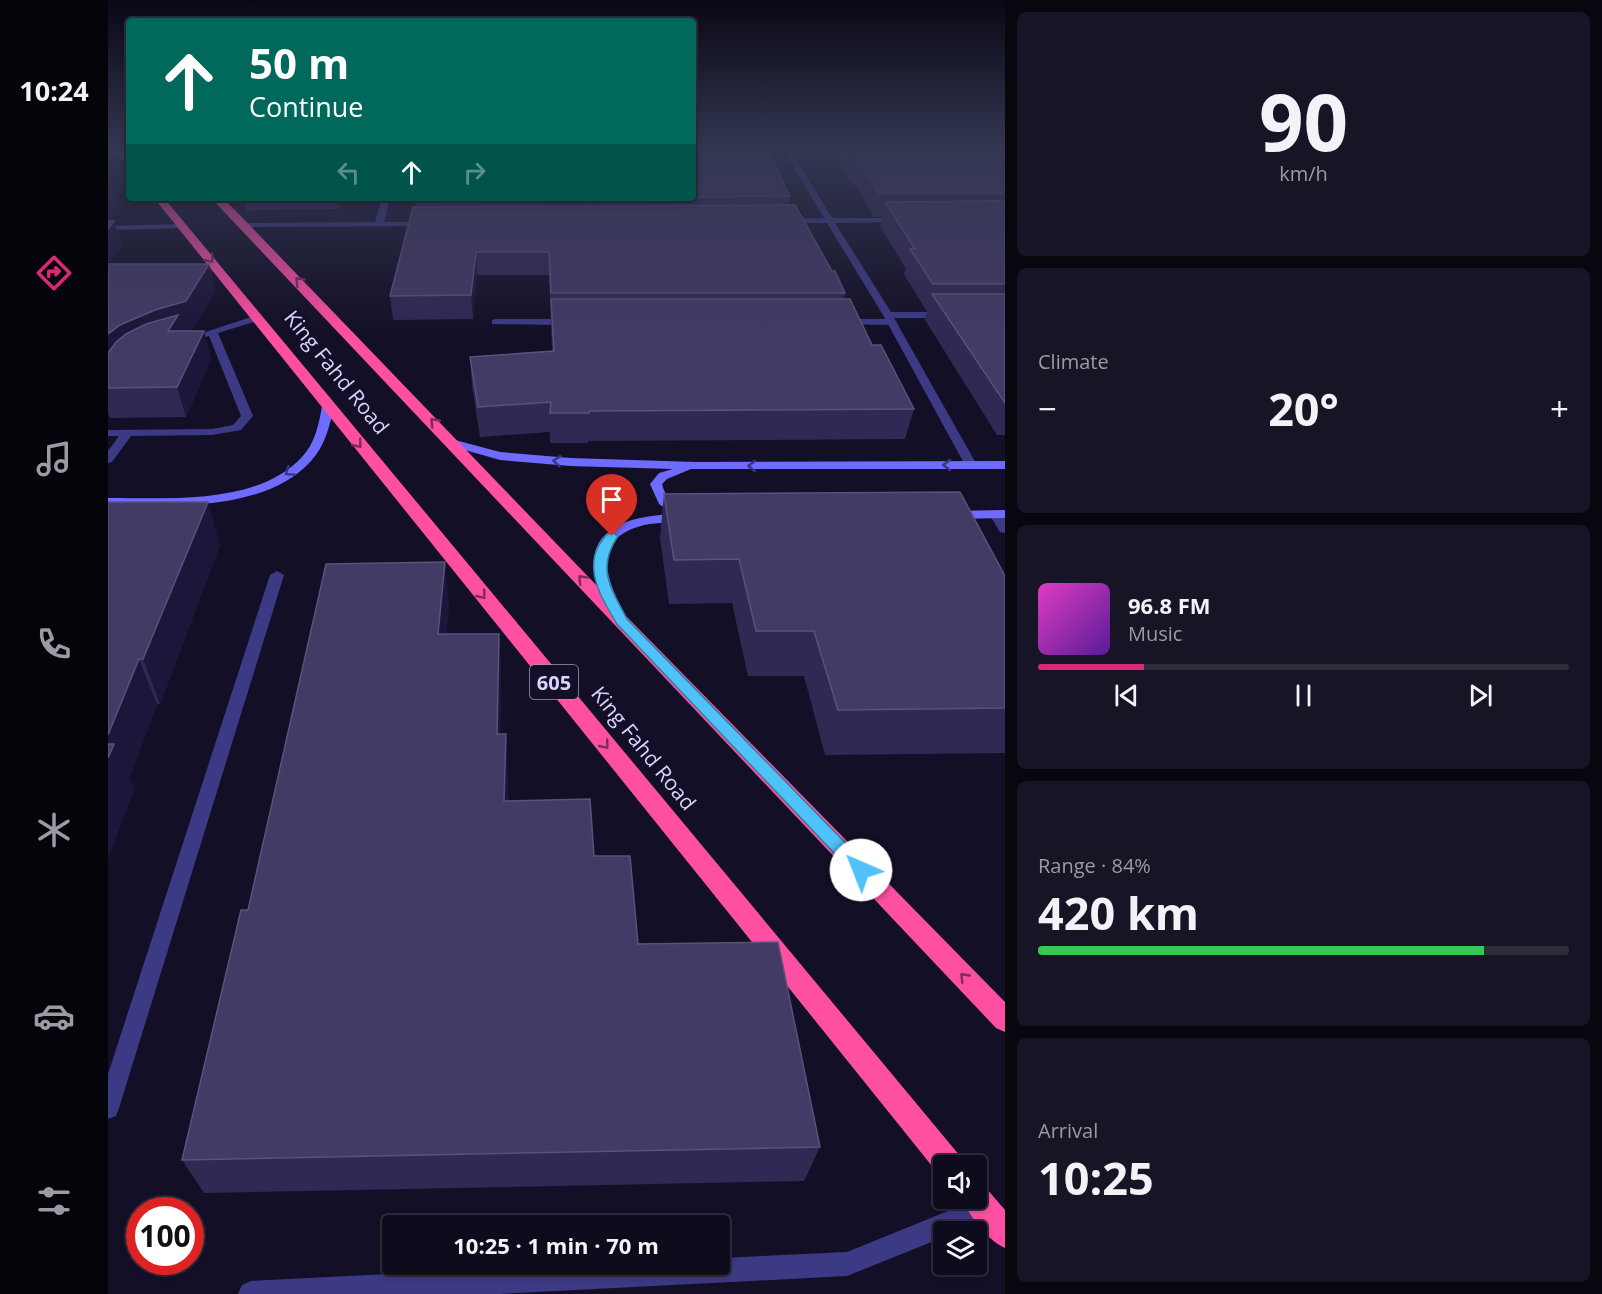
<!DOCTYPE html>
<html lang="en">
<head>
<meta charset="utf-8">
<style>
	:root { --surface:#0e0b1c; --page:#171425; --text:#f1f3f6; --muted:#9b9ba3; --line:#2e2b3b; --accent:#db2777 }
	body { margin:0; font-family:"Open Sans",sans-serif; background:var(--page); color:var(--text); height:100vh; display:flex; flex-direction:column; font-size:22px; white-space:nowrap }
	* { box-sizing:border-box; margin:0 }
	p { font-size:20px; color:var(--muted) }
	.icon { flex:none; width:33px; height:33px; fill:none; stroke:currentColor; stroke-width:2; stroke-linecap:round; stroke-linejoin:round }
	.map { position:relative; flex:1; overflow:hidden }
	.sheet { display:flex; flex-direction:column; gap:12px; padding:12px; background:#08060f; width:597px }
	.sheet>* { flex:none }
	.guide { position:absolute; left:18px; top:18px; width:570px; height:183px; border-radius:6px; box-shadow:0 3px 9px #0003,0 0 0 2px var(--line); background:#00695c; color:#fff; overflow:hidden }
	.fabs { position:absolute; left:825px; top:1155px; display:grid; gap:12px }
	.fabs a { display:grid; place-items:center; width:54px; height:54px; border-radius:6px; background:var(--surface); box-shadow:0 3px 9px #0003,0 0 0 2px var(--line); font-size:30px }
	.speed { position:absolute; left:18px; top:1197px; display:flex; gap:12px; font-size:30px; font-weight:700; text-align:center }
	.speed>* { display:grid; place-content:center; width:78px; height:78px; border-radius:50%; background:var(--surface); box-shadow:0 3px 9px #0003,0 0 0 2px var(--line); line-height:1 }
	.speed .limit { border:9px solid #d22; background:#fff; color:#111 }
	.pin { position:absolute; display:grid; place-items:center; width:51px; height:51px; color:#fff; margin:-62px -26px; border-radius:50% 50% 50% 0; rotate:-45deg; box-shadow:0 0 6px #0007 }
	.pin .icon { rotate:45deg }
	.me { position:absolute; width:66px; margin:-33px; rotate:316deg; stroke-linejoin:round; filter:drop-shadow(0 0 4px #0008) }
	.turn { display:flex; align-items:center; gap:21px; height:126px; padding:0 24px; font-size:27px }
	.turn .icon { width:78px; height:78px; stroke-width:2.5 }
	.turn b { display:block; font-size:42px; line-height:51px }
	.lanes { display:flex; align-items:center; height:57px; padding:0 24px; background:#0003; justify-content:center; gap:30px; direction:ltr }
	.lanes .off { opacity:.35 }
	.big { font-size:45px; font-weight:700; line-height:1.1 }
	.sheet .widget { flex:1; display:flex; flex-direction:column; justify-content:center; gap:9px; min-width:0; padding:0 21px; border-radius:9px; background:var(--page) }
	.sheet .dial { align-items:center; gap:0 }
	.dial b { font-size:78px; line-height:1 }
	.song { display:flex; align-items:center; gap:18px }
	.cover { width:72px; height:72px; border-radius:9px; background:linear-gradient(135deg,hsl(310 70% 55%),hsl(270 70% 35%)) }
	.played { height:6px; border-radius:3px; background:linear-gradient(90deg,var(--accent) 20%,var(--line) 20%) }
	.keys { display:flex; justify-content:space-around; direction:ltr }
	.heat { display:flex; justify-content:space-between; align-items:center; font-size:33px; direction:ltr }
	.charge { height:9px; border-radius:4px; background:linear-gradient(90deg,#34c759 84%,var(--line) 0) }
	.trip { position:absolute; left:274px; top:1215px; width:348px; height:60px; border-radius:6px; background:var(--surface); box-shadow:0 3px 9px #0003,0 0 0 2px var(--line); font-weight:700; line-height:60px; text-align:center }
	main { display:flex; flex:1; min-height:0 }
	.tab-bar { display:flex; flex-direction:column; width:108px; justify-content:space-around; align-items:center; background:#06040b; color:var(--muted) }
	.tab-bar .icon { width:42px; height:42px }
	.tab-bar .current { color:var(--accent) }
	.tab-bar b { font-size:27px; color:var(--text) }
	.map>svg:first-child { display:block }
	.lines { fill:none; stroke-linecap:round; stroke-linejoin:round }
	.lane { fill:#3d3a85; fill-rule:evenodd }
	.street { fill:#3d3a85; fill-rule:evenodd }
	.secondary { fill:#6f6bff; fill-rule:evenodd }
	.highway { fill:#ff4fa3; fill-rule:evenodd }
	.wall { fill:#312854 }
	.shaded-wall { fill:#1d163a }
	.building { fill:#433a66; stroke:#5a527e; stroke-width:1.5 }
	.oneway { stroke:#7d2c5e }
	.oneway2 { stroke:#38347d }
	.route { fill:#4fc3f7; stroke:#337fa1; stroke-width:1.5 }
	.labels { text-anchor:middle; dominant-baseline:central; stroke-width:6; stroke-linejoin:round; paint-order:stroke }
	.shield { fill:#130f26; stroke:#9e99be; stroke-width:1.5 }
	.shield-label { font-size:20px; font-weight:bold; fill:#d9d4ff }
	.street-label { font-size:21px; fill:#d9d4ff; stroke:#130f26 }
</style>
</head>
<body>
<main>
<nav class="tab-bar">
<b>10:24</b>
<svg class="icon current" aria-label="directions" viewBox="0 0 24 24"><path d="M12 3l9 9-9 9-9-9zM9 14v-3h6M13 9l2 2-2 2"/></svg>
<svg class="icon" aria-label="music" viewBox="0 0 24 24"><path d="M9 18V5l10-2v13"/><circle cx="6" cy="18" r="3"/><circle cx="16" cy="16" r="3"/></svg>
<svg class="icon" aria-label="phone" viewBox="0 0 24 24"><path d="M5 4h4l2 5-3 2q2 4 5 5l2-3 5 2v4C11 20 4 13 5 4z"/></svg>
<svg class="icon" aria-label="climate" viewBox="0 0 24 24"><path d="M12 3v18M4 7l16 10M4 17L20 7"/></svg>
<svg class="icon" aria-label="car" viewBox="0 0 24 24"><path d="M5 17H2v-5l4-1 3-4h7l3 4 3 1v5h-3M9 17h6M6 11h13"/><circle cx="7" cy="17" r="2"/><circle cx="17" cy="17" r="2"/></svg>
<svg class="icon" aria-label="filters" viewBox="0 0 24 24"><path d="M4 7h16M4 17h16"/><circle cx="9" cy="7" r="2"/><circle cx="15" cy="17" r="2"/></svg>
</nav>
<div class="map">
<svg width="897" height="1294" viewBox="0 0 897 1294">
	<rect width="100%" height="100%" fill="#130f26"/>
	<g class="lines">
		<!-- lane -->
		<g class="lane">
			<polygon points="149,315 152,316 152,320 110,333 145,416 133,430 104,435 23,436 4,462 0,463 0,451 11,436 0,436 0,430 104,429 125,425 133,416 101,336 94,338 89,335"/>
			<polygon points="387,319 462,319 467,322 462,325 384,324 384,320"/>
			<polygon points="732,319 784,319 789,322 784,325 729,324 727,322"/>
		</g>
		<!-- street -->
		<g class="street">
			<polygon points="676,151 683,151 724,218 792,218 796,220 792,222 727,223 783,312 837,312 842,315 837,318 786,318 869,465 867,468 859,468 857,465 775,315 719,223 678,223 674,221 678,219 716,218"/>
			<polygon points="274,198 282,198 276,222 321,222 325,224 321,226 137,227 133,225 137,223 267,222"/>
			<polygon points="78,224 78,228 75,228 0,230 0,226"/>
			<polygon points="887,510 892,511 897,519 897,533 892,532 881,514"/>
			<polygon points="169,571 176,575 11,1108 8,1116 0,1119 0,1074 162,575"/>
			<polygon points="877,1196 885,1200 889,1208 885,1216 849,1232 836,1232 836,1237 739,1276 392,1294 130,1294 134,1285 143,1281 480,1264 612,1264 612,1258 739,1252"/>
		</g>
		<!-- secondary -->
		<g class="secondary">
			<path d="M220,403L226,406C222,425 217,446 203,461C157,512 63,506 0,506V498C60,498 150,505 194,457C207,443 211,424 214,406Z"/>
			<path d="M347,440L392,452L462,458L588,462L897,461V469H583L559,479L554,484C558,500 567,502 577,511L576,514L580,517L579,520C565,523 550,522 536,525C480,539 499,582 519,618L512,623L507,621C465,553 486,517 566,514L551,504L542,484L551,473L565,469L462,466L392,460L343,446L341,444Z"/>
			<polygon points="897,510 897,518 844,519 838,515 844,511"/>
		</g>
		<!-- highway -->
		<g class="highway">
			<polygon points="7,151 16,151 21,157 21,166"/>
			<polygon points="46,198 56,198 852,1156 856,1166 836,1166 836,1177 832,1176"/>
			<polygon points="103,198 114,198 126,209 519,617 897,1002 897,1032 888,1028"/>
			<path d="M868,1184L878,1188L897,1210V1248C879,1240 861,1216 854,1198H868Z"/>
		</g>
	</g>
	<!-- wall -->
	<g class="wall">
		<polygon points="585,151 677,185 677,187 682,196 681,205 737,293 736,299 806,409 797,439 480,441 480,443 442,443 442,432 372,437 364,386 362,357 444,351 441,275 369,275 365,319 285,320 282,296 308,207 307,198 585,198"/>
		<polygon points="722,151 897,151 897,435 889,435 817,320 819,310 818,310 796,274 798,269 772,226 774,217 766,217 748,185 744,185"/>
		<polygon points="0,176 8,201 3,213 5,221 6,221 14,246 0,264 101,264 107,291 85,329 80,331 96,331 103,359 78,417 2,418 0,413"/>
		<polygon points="136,198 235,198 231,209 138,210"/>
		<polygon points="556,494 897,576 897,753 717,755 696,676 640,676 624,603 561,604 552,538"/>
		<polygon points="0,502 112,545 52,704 49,704 21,778 26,789 0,858"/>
		<polygon points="341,604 338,634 391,634 393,676 392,734 400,776 400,801 486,856 530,944 712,1147 696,1181 96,1193 74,1160 140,910"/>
	</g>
	<!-- shaded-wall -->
	<g class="shaded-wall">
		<polygon points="1,177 8,201 3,213 5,222 6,221 14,246 0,264 0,179"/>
		<polygon points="230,198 235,198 231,209"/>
		<polygon points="368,252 369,275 365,319 363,295"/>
		<polygon points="101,264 107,291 85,329 75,333 0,374 0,334"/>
		<polygon points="96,331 103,359 78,417 69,387"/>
		<polygon points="100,502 112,545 52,704 35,659"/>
		<polygon points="337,562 341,604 335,677 330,634"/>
		<polygon points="391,634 393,676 392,776 389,734"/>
		<polygon points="31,659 49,704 21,778 26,789 0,858 0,735"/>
		<polygon points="398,734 400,776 399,843 396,801"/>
	</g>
	<!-- building -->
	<g class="building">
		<polygon points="585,151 660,151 677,185 675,185 682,196 585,197"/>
		<polygon points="740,151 897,151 897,193 771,193 752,163 748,163"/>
		<polygon points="307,198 417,198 307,199"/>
		<polygon points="897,201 897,284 825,284 802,249 807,249 777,202"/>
		<polygon points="687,205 724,271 727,271 737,293 443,293 441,252 368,252 363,295 282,296 305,207"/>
		<polygon points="0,221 6,221 0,229"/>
		<polygon points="0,264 101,264 78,301 47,310 12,325 0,334"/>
		<polygon points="824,294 897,294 897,403"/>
		<polygon points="443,299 742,299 764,345 773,345 806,409 481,411 481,413 442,413 443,402 370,407 362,357 446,351"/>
		<polygon points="70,315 60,331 96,331 69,387 0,388 0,353 8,342 18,334 38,324"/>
		<polygon points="852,492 897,576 897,708 730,710 706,631 648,631 631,559 566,560 556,494"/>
		<polygon points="0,502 100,502 35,659 31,659 0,735"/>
		<polygon points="337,562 330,634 391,634 389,734 398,734 396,801 482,799 486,856 522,856 530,944 670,942 712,1147 74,1160 133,910 140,910 218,564"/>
		<polygon points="0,744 6,744 0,758"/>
	</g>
	<!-- one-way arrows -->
	<defs><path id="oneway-chevron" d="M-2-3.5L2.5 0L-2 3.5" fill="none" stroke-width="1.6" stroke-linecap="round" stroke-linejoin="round" transform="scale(1.5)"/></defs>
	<g class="oneway">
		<use href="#oneway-chevron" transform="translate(102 259) rotate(51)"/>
		<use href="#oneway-chevron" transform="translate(191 281) rotate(-134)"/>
		<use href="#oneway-chevron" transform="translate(326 422) rotate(-134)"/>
		<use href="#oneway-chevron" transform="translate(250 444) rotate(51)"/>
		<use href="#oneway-chevron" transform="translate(474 579) rotate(-133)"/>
		<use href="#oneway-chevron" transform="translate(374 595) rotate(51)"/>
		<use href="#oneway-chevron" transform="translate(497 745) rotate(51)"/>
		<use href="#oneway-chevron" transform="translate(856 977) rotate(-134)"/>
	</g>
	<g class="oneway2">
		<use href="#oneway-chevron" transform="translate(449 461) rotate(-175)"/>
		<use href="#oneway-chevron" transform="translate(839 465) rotate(180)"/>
		<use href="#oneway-chevron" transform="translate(644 466) rotate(180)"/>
		<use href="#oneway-chevron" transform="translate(181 472) rotate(145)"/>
	</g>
	<!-- sky -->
	<linearGradient id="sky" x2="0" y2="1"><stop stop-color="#0a0815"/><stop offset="0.45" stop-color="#333752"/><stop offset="1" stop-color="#333752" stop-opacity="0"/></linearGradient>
	<rect width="897" height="333" fill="url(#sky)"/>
	<!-- route -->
	<path class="route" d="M504,532L510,536C488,569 503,588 519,619L759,865L762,870L759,875L753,877L747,875L509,624C496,603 478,574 489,549C491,544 496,538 499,534Z"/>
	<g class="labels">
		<!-- shield labels -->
		<rect class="shield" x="422" y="665" width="48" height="34" rx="4.5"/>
		<g class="shield-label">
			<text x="446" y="682">605</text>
		</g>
		<!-- street labels -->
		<g class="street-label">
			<text transform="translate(229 372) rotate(51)">King Fahd Road</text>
			<text transform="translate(536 748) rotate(51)">King Fahd Road</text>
		</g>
	</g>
</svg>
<div class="fabs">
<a><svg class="icon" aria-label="sound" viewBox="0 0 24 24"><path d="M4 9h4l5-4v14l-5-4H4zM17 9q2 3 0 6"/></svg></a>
<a><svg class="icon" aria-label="layers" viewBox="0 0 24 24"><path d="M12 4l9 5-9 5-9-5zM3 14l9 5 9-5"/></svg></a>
</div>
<div class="speed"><div class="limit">100</div></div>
<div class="pin" style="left:504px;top:536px;background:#d93025"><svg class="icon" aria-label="arrive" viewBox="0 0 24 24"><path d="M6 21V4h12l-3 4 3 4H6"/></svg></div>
<svg class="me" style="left:753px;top:870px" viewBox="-20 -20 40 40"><circle r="19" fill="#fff"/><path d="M0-13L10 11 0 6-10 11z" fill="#4fc3f7"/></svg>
<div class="trip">10:25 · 1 min · 70 m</div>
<div class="guide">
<div class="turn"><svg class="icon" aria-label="ahead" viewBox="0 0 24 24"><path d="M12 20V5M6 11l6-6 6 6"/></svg><div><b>50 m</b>Continue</div></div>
<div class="lanes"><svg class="icon off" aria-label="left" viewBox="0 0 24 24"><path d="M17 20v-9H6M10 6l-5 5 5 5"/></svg><svg class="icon" aria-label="ahead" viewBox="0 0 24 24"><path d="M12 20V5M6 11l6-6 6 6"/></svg><svg class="icon off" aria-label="right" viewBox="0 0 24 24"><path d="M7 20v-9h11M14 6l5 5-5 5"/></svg></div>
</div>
</div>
<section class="sheet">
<div class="widget dial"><b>90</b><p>km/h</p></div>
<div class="widget"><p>Climate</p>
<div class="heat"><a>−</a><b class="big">20°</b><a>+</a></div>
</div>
<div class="widget">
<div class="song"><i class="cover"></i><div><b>96.8 FM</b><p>Music</p></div></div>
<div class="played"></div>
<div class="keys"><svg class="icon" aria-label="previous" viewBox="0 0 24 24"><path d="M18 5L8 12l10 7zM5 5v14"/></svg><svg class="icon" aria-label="pause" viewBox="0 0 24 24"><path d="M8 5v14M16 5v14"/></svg><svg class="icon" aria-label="next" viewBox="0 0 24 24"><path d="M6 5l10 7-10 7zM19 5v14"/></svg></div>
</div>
<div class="widget"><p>Range · 84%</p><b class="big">420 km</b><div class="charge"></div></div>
<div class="widget"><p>Arrival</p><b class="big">10:25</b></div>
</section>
</main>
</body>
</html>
